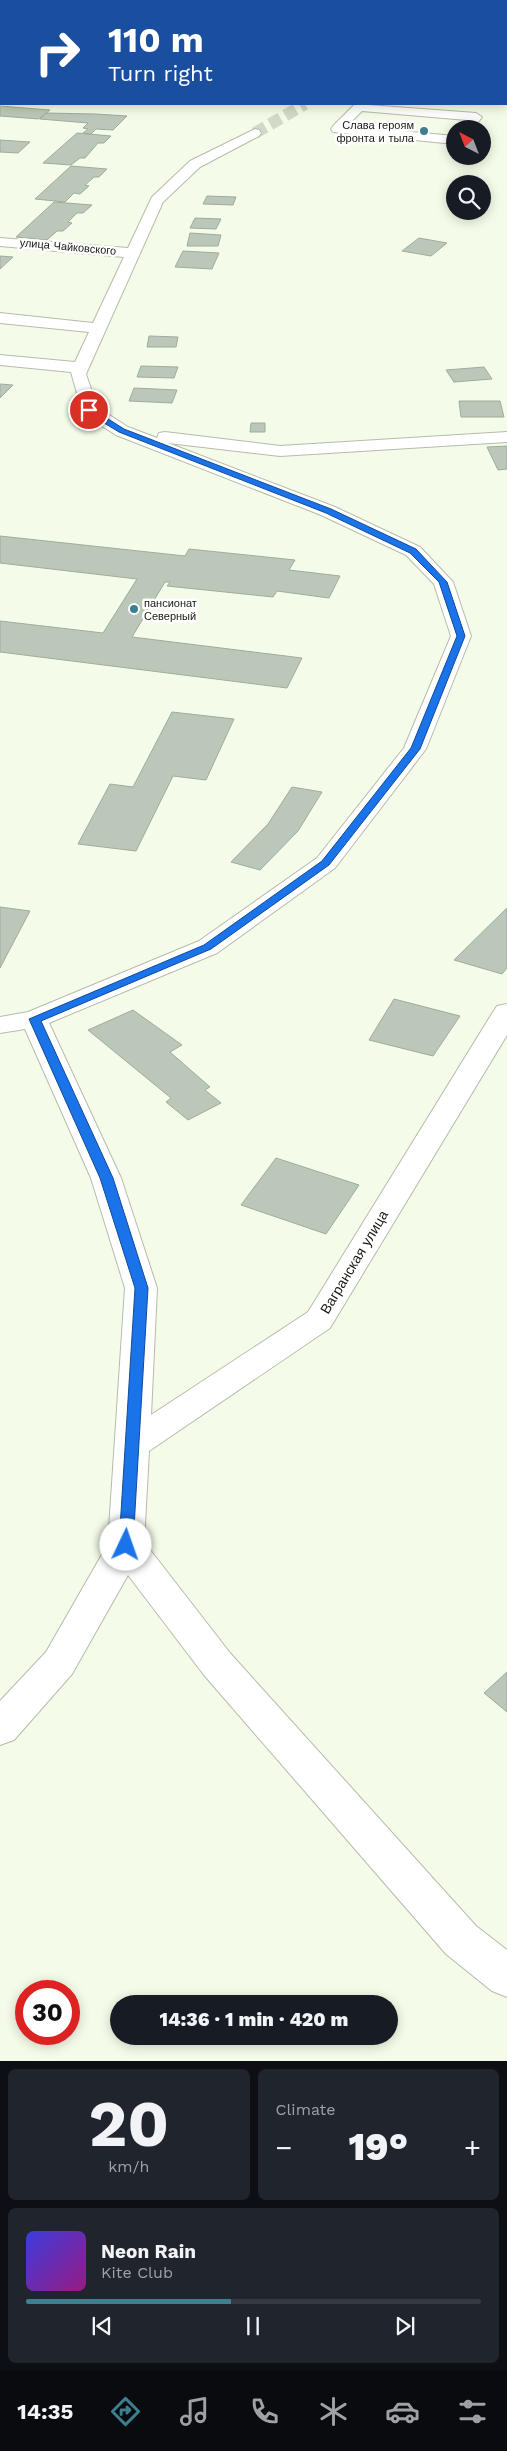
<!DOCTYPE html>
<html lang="en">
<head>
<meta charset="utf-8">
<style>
	:root { --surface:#171b24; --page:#20242c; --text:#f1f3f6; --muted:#9ea1a6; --line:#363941; --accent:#3c808f }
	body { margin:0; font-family:"Work Sans",sans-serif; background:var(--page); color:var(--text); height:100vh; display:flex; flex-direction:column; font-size:19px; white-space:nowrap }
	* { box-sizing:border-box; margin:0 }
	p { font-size:16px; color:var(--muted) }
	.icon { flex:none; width:28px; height:28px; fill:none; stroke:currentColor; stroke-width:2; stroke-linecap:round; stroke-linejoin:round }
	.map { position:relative; height:2061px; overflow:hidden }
	.sheet { display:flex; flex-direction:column; gap:8px; padding:8px; background:#0d0f14; flex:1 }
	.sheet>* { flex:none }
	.top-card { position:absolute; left:0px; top:0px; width:508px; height:105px; box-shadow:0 2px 12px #0003; background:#1a4fa0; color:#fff; overflow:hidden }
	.needle { width:32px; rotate:318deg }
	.buttons { position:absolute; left:446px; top:120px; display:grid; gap:10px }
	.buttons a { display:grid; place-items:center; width:45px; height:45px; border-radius:50%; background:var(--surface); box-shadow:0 2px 12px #0003; font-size:25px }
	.speed { position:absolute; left:15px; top:1980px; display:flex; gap:10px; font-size:25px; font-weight:700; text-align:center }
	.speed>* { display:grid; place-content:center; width:65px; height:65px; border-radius:50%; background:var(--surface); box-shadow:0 2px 12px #0003; line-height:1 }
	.speed .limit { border:8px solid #d22; background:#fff; color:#111 }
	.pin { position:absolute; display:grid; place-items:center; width:42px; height:42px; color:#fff; margin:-21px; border:2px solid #fff; border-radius:50%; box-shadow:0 1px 5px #0007 }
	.me { position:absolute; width:55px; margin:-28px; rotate:3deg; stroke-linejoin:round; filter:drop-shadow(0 0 4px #0008) }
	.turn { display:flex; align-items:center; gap:18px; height:105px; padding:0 25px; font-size:22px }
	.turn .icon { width:65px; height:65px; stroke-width:2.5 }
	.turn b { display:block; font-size:35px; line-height:42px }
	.big { font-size:38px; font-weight:800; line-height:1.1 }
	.sheet .tile { flex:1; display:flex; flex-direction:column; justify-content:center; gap:8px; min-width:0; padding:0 18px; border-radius:8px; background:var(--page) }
	.sheet .dial { align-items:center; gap:0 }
	.dial b { font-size:65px; line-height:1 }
	.song { display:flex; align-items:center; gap:15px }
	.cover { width:60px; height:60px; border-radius:8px; background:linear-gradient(135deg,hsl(240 70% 55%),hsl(310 70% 35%)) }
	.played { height:5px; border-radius:2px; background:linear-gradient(90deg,var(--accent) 45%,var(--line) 45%) }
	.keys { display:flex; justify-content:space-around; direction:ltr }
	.heat { display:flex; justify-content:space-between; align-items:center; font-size:28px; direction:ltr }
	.sheet .tiles { flex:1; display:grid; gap:8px; grid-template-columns:1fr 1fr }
	.tile:last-child { grid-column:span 2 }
	.trip { position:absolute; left:110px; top:1995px; width:288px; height:50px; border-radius:25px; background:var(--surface); box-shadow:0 2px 12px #0003; font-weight:800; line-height:50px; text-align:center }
	.tab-bar { display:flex; height:80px; justify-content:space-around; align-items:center; background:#090b0e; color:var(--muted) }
	.tab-bar .icon { width:35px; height:35px }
	.tab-bar .active { color:var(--accent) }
	.tab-bar b { font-size:22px; color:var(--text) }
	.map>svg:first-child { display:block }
	.building { fill:#bbc8b9; stroke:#9fac9d }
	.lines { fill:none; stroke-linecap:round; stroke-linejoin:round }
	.minor-tunnel { stroke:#d3d9c8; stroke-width:12; stroke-dasharray:12 5.5; stroke-linecap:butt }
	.minor-casing { stroke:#b6bcaa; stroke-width:2 }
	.minor { fill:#fff; fill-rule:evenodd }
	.route { fill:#1a73e8; stroke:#114b97 }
	.poi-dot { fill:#3c808f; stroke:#fff; stroke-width:2 }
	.labels { text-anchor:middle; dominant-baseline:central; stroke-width:5; stroke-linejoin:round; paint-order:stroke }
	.far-poi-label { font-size:11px; fill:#171912; stroke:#fff; text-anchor:end }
	.far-street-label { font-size:11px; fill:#171912; stroke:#fff }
	.street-label { font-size:14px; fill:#171912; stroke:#fff }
</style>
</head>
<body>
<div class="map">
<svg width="507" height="2061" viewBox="0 0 507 2061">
	<rect width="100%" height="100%" fill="#f4fbe8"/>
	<!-- building -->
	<g class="building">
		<polygon points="0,106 50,110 39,119 0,116"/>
		<polygon points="46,113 96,114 127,116 113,130 96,129 91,134 83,133 88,129 83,128 88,123 40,119"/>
		<polygon points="77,133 111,136 104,143 98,143 85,158 80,158 71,165 43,163"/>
		<polygon points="0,140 30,142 18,153 0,152"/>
		<polygon points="71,166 107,169 99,177 94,177 85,185 89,186 80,194 74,193 65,202 35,199"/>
		<polygon points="207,196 236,197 233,205 203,204"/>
		<polygon points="54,202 92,205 83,213 77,213 68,222 72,223 63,231 57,231 47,240 16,237"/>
		<polygon points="195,218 221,219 216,229 190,228"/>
		<polygon points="190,233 221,235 218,246 187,246"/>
		<polygon points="419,238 447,243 431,256 402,251"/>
		<polygon points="183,251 219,253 212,269 175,267"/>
		<polygon points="0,256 13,257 0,269"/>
		<polygon points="149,336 178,337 176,347 147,347"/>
		<polygon points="141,366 178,367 174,378 137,377"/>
		<polygon points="484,367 492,379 454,382 446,370"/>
		<polygon points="0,384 13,385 0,398"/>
		<polygon points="134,388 177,390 172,403 129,401"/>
		<polygon points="459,401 500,401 504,417 461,417"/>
		<polygon points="251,423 265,423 265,432 250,432"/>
		<polygon points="507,446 507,469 498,470 487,447"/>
		<polygon points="0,536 185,556 189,549 295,560 289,570 340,576 329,598 277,591 273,597 167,586 170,582 165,582 132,637 302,658 287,688 0,652 0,621 103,633 137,579 0,563"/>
		<polygon points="172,712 234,719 206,780 173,776 136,851 78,844 110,784 133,787"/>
		<polygon points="292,787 322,792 298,831 260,870 231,862 268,824"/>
		<polygon points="0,907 30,911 0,968"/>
		<polygon points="507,908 507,968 502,974 454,960"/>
		<polygon points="394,999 460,1016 433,1056 369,1040"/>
		<polygon points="133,1010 182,1045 170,1052 210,1087 205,1090 221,1103 188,1120 166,1102 171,1098 88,1030"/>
		<polygon points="276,1158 359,1185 326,1234 241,1205"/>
		<polygon points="507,1672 507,1712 484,1693"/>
	</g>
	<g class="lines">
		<!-- minor-tunnel -->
		<polyline class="minor-tunnel" points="255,133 305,104"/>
		<defs>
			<g id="minor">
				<polygon points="340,0 358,0 358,1 341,1"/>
				<rect x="506" y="45" width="1" height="6"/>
				<rect x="0" y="88" width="1" height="8"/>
				<polygon points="355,104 476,113 482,117 473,129 460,129 467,120 362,111 347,126 455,136 455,144 333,132 331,129 333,126"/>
				<polygon points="255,129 259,130 261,133 259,136 200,167 163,202 86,374 97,407 128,427 157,438 159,433 165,432 280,446 507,432 507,442 280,456 168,443 335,507 420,547 453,582 471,636 426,749 335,868 217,953 49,1023 121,1178 157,1288 151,1415 308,1312 493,1012 497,1006 507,1004 507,1035 330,1328 149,1451 144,1542 230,1653 476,1926 507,1950 507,1997 492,1991 446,1954 204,1675 128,1575 72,1674 14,1740 0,1745 0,1701 46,1652 108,1544 125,1288 91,1178 25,1029 0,1033 0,1017 28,1012 199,941 317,858 404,748 451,636 434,584 406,555 321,515 116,435 83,414 71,372 0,365 0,355 75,362 89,332 0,323 0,313 93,323 124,257 0,246 0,238 128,248 152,197 190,161"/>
			</g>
		</defs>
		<!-- minor casing -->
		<use href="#minor" class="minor-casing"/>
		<!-- minor -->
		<use href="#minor" class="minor"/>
	</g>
	<!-- route -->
	<polygon class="route" points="86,408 91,408 124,429 331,509 416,549 447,582 465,636 420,749 329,865 211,949 41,1021 113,1178 148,1288 133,1545 131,1549 126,1551 121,1549 119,1545 135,1288 100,1178 29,1019 204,945 322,861 411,748 457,636 439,582 410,553 326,513 119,432 86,412"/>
	<!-- markers -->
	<g class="poi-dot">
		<circle cx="424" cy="131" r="5"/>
		<circle cx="134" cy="609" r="5"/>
	</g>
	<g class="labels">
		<!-- far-poi labels -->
		<g class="far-poi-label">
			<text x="414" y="125">Слава героям<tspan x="414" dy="13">фронта и тыла</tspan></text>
			<text x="144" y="603" text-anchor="start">пансионат<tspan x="144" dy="13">Северный</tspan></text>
		</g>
		<!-- far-street labels -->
		<g class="far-street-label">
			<text transform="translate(68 247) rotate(5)">улица Чайковского</text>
		</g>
		<!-- street labels -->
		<g class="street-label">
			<text transform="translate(354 1262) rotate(-59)">Вагранская улица</text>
		</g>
	</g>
</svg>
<div class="buttons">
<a><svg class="needle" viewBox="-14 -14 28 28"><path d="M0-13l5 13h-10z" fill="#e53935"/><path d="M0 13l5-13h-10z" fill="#9ea1a6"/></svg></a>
<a><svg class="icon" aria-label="search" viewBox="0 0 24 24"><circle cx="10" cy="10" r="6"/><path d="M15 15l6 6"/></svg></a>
</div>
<div class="speed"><div class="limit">30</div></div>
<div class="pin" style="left:89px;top:410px;background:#d93025"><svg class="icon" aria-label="arrive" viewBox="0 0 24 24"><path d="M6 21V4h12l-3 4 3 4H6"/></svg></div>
<svg class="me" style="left:126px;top:1545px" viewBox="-20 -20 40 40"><circle r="19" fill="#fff"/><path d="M0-13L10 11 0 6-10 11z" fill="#1a73e8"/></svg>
<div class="trip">14:36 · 1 min · 420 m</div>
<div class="top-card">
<div class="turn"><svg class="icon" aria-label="right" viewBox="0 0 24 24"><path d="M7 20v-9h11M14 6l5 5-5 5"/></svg><div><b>110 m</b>Turn right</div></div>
</div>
</div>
<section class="sheet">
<div class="tiles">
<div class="tile dial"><b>20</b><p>km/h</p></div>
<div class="tile"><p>Climate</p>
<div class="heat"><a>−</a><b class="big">19°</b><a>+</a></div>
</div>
<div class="tile">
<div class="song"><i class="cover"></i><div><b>Neon Rain</b><p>Kite Club</p></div></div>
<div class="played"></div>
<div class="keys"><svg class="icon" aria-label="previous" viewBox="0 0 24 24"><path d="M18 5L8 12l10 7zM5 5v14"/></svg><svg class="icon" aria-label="pause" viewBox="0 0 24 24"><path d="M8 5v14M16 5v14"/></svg><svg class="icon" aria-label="next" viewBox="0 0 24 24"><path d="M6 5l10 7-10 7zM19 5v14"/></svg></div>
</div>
</div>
</section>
<nav class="tab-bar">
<b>14:35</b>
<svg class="icon active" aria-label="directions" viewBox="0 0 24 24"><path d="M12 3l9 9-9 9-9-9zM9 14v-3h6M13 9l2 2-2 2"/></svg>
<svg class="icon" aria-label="music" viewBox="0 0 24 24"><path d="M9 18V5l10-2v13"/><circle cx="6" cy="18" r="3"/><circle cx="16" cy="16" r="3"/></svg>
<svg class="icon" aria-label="phone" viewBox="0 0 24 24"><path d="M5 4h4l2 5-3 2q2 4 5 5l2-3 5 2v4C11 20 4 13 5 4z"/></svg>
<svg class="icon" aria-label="climate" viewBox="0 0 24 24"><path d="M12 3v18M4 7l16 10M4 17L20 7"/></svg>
<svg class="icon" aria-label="car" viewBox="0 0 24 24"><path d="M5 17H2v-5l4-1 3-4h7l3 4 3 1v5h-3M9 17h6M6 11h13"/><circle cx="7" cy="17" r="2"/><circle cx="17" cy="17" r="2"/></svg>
<svg class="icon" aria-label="filters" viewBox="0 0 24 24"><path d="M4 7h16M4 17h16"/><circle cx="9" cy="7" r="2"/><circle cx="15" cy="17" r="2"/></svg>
</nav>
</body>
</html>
